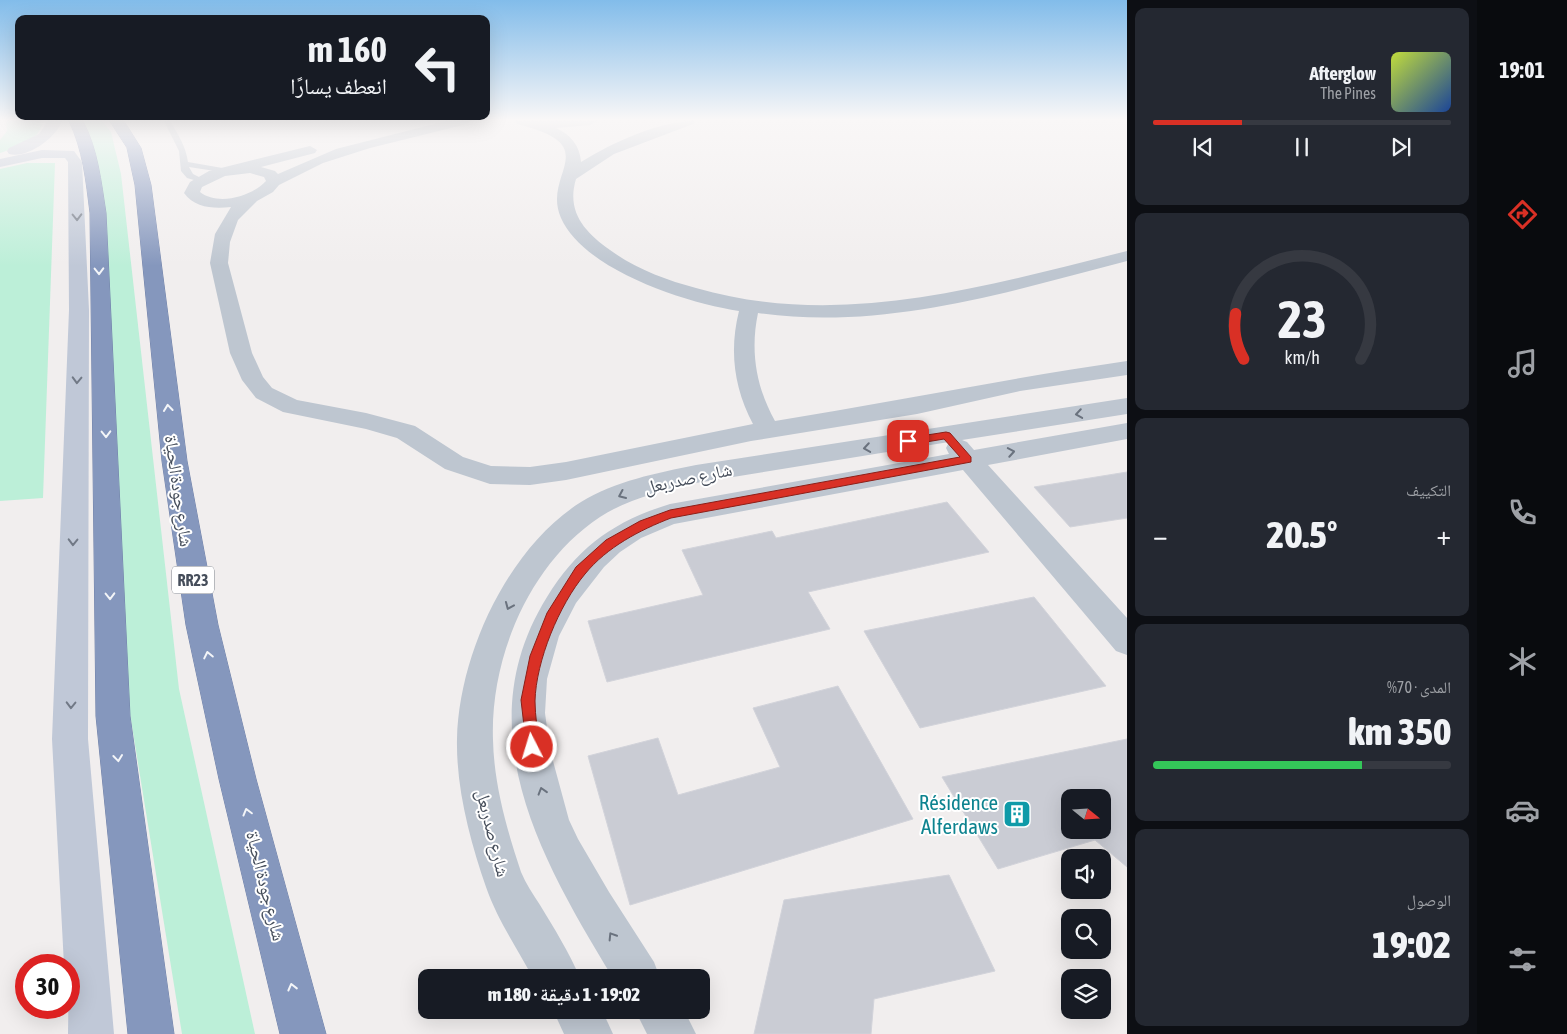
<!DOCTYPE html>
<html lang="ar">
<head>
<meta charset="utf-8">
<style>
	:root { --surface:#171b24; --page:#242831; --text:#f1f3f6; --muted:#9ea1a6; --line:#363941; --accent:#d93025 }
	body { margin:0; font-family:"Asap Condensed","Noto Naskh Arabic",sans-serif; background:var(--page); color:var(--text); direction:rtl; height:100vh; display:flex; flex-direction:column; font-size:19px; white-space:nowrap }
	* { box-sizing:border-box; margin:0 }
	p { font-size:16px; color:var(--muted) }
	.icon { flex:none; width:28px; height:28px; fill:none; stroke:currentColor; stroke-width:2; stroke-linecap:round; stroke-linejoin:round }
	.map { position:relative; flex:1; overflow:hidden; direction:ltr }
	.sheet { display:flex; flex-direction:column; gap:8px; padding:8px; background:#0d0f14; width:350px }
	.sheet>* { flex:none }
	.top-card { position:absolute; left:15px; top:15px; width:475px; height:105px; border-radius:10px; box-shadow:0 5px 20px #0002; direction:rtl; background:#171b24; color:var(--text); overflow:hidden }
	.needle { width:32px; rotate:108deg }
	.buttons { position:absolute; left:1061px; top:789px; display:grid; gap:10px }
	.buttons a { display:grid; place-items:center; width:50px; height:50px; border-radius:10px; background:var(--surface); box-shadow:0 5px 20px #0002; font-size:25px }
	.speed { position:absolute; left:15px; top:954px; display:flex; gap:10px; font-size:25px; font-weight:700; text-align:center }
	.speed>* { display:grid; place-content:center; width:65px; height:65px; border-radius:50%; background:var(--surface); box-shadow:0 5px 20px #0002; line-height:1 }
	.speed .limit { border:8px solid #d22; background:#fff; color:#111 }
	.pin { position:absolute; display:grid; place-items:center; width:42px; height:42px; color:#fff; margin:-21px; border-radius:10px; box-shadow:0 2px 8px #0006 }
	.me { position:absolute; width:55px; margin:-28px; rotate:355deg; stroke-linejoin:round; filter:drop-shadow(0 0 4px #0008) }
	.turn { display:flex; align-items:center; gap:18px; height:105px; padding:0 20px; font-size:22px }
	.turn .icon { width:65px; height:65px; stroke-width:2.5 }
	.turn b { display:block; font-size:35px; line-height:42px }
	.big { font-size:38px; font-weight:800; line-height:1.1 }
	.sheet .card { flex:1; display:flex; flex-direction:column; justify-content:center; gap:8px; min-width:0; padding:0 18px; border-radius:10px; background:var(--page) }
	.sheet .dial { align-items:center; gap:0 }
	.dial svg { height:130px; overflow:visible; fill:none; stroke:var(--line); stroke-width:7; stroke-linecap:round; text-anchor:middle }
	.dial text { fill:var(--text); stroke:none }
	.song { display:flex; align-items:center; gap:15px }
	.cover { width:60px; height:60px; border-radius:8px; background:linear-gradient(135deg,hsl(70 70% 55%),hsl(220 70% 35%)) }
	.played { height:5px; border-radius:2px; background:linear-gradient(90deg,var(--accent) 30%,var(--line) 30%) }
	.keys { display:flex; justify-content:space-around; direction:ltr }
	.heat { display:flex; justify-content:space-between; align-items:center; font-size:28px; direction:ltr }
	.charge { height:8px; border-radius:4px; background:linear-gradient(90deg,#34c759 70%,var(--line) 0) }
	.trip { position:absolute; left:418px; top:969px; width:292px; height:50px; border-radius:10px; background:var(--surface); box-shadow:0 5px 20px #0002; font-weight:800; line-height:50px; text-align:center; direction:rtl }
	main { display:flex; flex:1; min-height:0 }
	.tab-bar { display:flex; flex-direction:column; width:90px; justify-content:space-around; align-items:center; background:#090b0e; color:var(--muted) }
	.tab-bar .icon { width:35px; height:35px }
	.tab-bar .selected { color:var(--accent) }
	.tab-bar b { font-size:22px; color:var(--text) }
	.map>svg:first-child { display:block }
	.green { fill:#bcefd8 }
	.building { fill:#caccd4; stroke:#d2d3da; fill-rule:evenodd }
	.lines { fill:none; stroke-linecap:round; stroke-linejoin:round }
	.highway-casing { stroke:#7182a9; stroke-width:1 }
	.lane { fill:#bec6d0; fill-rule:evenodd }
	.street { fill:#bec6d0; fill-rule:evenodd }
	.secondary { fill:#c0c8d7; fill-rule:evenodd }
	.highway { fill:#8597bd; fill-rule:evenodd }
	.oneway { stroke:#717986 }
	.oneway2 { stroke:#f3f5f8 }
	.oneway3 { stroke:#6a727e }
	.route { fill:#d93025; stroke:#8d1f18 }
	.labels { text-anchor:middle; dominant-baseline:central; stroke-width:4; stroke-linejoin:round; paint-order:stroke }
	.shield { fill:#fff; stroke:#7e838c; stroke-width:1 }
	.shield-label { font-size:16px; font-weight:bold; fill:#464e5b }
	.street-label { font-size:18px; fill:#464e5b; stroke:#fff }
	.near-culture-label { font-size:21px; fill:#0d838f; stroke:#fff; text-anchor:end }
</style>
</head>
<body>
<main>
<nav class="tab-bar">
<b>19:01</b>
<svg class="icon selected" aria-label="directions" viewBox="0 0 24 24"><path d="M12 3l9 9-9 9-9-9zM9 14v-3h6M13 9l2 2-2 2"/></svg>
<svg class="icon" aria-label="music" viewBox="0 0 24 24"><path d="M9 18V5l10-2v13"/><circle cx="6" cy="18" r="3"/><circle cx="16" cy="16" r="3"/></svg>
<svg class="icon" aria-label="phone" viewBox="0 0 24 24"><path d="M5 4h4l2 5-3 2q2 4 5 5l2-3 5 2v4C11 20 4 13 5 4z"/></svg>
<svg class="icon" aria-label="climate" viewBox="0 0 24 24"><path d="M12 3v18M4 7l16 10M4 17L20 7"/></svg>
<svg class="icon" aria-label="car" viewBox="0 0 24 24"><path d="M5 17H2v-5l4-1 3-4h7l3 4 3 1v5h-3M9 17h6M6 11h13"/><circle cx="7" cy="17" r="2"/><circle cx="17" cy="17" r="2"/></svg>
<svg class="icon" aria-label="filters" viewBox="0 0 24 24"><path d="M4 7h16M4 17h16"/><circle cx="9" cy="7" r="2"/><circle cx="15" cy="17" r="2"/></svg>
</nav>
<section class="sheet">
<div class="card">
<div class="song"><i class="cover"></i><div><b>Afterglow</b><p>The Pines</p></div></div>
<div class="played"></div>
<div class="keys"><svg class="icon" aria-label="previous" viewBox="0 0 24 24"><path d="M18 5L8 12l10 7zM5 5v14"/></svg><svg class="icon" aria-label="pause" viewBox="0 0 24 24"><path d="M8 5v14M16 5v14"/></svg><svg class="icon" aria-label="next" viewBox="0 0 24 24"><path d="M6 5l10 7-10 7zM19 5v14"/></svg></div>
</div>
<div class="card dial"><svg viewBox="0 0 100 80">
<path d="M14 69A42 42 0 1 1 86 69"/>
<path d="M14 69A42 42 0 0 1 9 41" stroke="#d93025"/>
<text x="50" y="56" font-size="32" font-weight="700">23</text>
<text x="50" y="72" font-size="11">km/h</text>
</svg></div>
<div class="card"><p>التكييف</p>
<div class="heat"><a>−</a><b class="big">20.5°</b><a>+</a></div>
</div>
<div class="card"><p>المدى · 70%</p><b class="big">350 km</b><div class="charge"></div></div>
<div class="card"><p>الوصول</p><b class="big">19:02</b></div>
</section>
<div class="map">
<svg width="1127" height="1034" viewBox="0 0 1127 1034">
	<rect width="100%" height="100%" fill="#f1eeee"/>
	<!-- green -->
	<g class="green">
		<path d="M6,121H39L42,124C37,143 17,147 0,153V140L7,131Z"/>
		<polygon points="80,121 102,121 111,132 121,174 179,689 255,1034 182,1034 130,714 96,179 90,137"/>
		<polygon points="27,163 55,163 43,498 0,501 0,169"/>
	</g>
	<!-- building -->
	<g class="building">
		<polygon points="1127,472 1127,518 1070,527 1034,487"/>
		<polygon points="947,502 989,552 808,592 830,629 607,682 588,621 703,595 682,550 772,531 776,538"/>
		<polygon points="1034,597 1106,686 920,728 864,631"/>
		<polygon points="838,686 913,819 630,905 588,756 658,738 678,795 780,767 753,708"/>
		<path d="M1127,739V867L1095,840L998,869L942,777ZM1070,798H1102V830H1070Z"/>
		<polygon points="949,875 995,971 874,999 871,1034 754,1034 784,900"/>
	</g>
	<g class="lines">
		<defs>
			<g id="highway">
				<path d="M69,121H83C98,150 101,181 106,213L130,716L174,1034H128L96,716L90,213C86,181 83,150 69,121Z"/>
				<polygon points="110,121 124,121 141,148 151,185 187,461 218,625 256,779 326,1034 280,1034 219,779 186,625 162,461 135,185 127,148"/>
			</g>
		</defs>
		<!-- highway casing -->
		<use href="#highway" class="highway-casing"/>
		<!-- lane -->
		<path class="lane" d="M164,121H170C178,134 186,147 188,162L228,169V173L189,167L193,174L205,180L201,182L187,178L181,171L179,151Z"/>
		<!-- street -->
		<g class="street">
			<path d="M446,121H469L467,124L370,148L323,163L279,185L273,192L257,201L238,220L230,242L228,263L252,353L263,377L272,388L297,400L366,413L415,426L463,457L491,466L530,467L566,462L753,424C734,388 729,351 739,311C686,303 584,270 561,218C541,173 607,146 517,124L515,121H597L590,125L556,128C571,135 580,146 581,162C612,143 658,121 695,121L693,124L614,154L576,179C566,212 585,232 610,250C636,269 666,280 696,288C841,330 986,286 1127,251V261C1008,292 883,331 758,313C750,351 756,387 775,421C893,402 1009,378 1127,361V375L1020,391L917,414L751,441L566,480L530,485L490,484L445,469L397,438L366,429L283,412L256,398L242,380L230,353L210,263L215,234L231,207C214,209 195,208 184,193L190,182L209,171L310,146L317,150L315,153L261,167L275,171L278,174L336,149ZM250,173L264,177L266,181C251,197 218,206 200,192L202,187L225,176Z"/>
			<path d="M1127,398V414L962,440L967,442L974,450L1127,423V439L988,465L1127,618V655L1116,651L963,470L674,524L641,538L620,552L604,567L576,603L559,636L547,679L545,713L550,750L569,820L578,839L609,892L654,962L660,978H613C542,861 465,729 547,597C578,547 614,521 670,504L949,454L946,448L949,442L696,483C663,491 629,498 600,517C530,563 490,657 493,740C494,785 507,830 521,872C526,884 533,894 540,905C554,928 569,952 580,978H533C517,948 497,919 486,887C470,841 456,788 457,739C459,654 508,548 581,502C615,481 657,473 696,465Z"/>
			<polygon points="553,1010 602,1010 613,1034 564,1034"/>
			<polygon points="635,1010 684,1010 696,1034 647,1034"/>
		</g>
		<!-- secondary -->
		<g class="secondary">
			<path d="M48,121H62C56,138 27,159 9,154L7,151L9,148L39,134Z"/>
			<polygon points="42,150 74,151 82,162 89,310 88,739 114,1034 68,1034 69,965 64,965 52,739 69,310 68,162 65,158 42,158 0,167 0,159"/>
		</g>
		<!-- highway -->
		<use href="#highway" class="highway"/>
	</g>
	<!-- one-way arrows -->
	<defs><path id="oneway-chevron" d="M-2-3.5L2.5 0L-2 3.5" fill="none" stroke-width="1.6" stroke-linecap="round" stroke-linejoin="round" transform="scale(1.25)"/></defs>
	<g class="oneway">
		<use href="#oneway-chevron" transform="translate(77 217) rotate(89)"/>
		<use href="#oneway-chevron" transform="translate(77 380) rotate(92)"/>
		<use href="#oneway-chevron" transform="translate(73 542) rotate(91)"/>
		<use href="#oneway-chevron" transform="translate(71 705) rotate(91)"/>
	</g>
	<g class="oneway2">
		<use href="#oneway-chevron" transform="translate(99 271) rotate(89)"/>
		<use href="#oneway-chevron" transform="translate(168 408) rotate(-96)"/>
		<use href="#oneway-chevron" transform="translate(106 434) rotate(89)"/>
		<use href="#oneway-chevron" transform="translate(110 596) rotate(89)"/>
		<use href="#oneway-chevron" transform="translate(208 655) rotate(-102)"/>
		<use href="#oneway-chevron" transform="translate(118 758) rotate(83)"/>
		<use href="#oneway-chevron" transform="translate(247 812) rotate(-105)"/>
		<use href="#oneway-chevron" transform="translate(292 987) rotate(-104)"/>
	</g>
	<g class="oneway3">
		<use href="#oneway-chevron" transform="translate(1079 414) rotate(171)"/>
		<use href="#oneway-chevron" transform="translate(867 448) rotate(171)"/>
		<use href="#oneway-chevron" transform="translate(1011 452) rotate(-10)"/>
		<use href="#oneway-chevron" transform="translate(622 495) rotate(156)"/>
		<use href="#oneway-chevron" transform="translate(509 606) rotate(113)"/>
		<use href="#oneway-chevron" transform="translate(542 791) rotate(-107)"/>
		<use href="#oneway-chevron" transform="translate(612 936) rotate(-122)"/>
	</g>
	<!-- sky -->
	<linearGradient id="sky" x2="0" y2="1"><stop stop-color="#82bcea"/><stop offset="0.45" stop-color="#f9f7f7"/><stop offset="1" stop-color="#f9f7f7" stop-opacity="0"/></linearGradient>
	<rect width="1127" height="266" fill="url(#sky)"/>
	<!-- route -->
	<path class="route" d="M946,432L950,433L971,457V462L671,518C640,530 607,547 585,574C559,605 536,661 535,701C535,716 538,732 539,747L537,752L532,755L527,752L521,700L530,656L547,613L576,567L606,540L640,521L670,510L960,457L944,439L908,445L903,441L908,438Z"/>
	<!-- icons -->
	<defs>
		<symbol id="building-square" viewBox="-11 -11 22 22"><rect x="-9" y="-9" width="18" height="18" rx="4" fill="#0f9aa8" stroke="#fff"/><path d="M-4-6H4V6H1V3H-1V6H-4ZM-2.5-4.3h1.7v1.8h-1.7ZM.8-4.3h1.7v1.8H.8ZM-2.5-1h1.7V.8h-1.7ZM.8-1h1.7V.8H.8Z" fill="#fff"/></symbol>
	</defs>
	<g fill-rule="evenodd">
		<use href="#building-square" x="1001" y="798" width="32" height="32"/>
	</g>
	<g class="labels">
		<!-- shield labels -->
		<rect class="shield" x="172" y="566.5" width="42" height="27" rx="4"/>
		<g class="shield-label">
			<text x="193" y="580">RR23</text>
		</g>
		<!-- street labels -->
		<g class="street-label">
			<text transform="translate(688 478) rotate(-12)">شارع صدربعل</text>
			<text transform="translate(179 491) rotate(82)">شارع جودة الحياة</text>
			<text transform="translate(493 833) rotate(76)">شارع صدربعل</text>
			<text transform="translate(266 886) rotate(76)">شارع جودة الحياة</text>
		</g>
		<!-- near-culture labels -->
		<g class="near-culture-label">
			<text x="998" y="802">Résidence<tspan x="998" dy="24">Alferdaws</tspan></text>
		</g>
	</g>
</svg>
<div class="buttons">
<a><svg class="needle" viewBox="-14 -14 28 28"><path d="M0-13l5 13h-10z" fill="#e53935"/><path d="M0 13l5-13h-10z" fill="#9ea1a6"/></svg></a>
<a><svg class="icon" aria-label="sound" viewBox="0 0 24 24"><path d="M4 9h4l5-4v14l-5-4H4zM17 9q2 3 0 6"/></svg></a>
<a><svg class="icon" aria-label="search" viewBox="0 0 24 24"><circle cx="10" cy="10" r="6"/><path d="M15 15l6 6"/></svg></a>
<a><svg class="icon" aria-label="layers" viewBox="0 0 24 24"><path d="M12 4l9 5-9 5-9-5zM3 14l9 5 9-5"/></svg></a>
</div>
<div class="speed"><div class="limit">30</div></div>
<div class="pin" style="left:908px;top:441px;background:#d93025"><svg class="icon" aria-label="arrive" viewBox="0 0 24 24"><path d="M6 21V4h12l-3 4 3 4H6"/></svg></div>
<svg class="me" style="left:532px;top:747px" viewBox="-20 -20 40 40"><circle r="17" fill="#d93025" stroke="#fff" stroke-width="3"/><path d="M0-11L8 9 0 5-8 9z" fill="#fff"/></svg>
<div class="trip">19:02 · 1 دقيقة · 180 m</div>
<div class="top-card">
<div class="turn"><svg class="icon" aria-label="left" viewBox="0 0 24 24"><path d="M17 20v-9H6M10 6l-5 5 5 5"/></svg><div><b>160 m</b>انعطف يسارًا</div></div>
</div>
</div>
</main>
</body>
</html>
